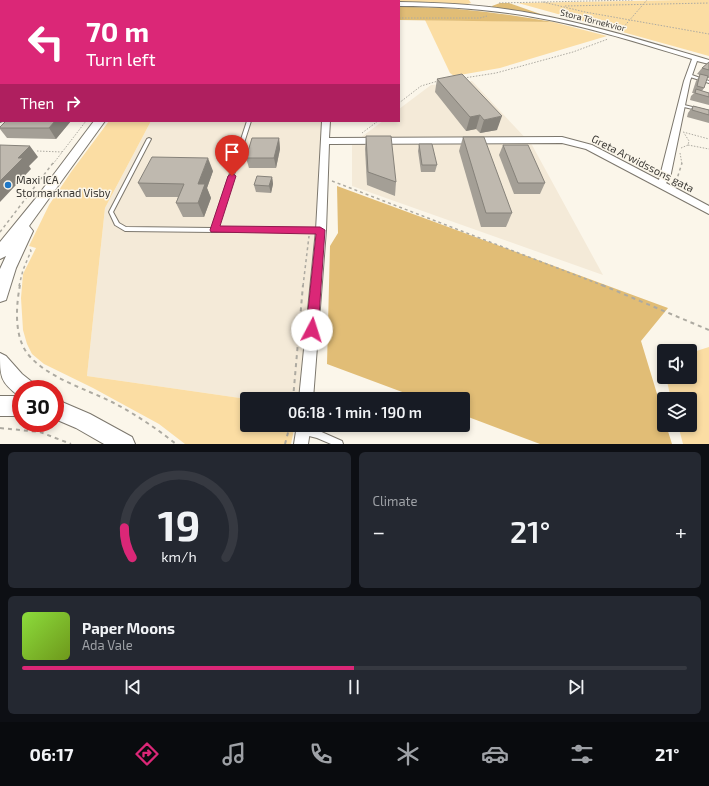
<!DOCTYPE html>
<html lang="en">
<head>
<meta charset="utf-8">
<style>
	:root { --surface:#171b24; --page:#242831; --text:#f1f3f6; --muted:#9ea1a6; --line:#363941; --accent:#db2777 }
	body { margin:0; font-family:"Exo 2",sans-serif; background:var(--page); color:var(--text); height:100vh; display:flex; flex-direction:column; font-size:15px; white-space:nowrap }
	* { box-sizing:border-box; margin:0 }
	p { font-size:13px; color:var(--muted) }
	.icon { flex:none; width:22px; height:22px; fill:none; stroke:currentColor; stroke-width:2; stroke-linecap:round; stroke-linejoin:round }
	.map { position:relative; height:444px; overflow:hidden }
	.panel { display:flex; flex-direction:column; gap:8px; padding:8px; background:#0d0f14; flex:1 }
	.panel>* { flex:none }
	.top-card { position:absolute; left:0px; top:0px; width:400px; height:122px; box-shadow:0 2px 6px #0003; background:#db2777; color:#fff; overflow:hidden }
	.fabs { position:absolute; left:657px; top:344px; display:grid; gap:8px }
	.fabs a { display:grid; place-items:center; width:40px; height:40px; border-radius:4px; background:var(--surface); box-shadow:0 2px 6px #0003; font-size:20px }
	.speed { position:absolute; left:12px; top:380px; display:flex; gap:8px; font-size:20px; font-weight:700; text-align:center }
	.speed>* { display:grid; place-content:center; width:52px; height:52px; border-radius:50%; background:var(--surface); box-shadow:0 2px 6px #0003; line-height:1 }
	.speed .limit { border:6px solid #d22; background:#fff; color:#111 }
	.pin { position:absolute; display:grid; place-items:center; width:34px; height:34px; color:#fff; margin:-41px -17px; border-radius:50% 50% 50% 0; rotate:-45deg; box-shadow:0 0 4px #0007 }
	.pin .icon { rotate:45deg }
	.me { position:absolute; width:44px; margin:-22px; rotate:5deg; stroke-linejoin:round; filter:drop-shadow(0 0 3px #0008) }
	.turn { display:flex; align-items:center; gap:14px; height:84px; padding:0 20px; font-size:18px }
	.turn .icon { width:52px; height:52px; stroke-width:2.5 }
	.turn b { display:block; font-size:28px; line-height:34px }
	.then { display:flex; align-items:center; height:38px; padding:0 20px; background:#0003; gap:8px; font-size:15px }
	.big { font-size:30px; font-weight:600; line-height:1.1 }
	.panel .widget { flex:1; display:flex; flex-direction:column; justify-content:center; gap:6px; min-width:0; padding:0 14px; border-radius:6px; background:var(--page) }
	.panel .dial { align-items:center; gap:0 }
	.dial svg { height:104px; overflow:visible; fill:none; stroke:var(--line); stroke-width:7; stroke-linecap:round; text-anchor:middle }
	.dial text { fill:var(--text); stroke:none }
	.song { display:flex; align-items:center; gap:12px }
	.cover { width:48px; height:48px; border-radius:6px; background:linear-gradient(135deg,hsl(90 70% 55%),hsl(80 70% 35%)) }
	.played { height:4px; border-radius:2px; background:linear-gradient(90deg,var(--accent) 50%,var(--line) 50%) }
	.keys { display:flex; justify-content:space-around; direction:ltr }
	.heat { display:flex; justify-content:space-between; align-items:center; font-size:22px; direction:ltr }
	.panel .tiles { flex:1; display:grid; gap:8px; grid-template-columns:1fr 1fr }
	.widget:last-child { grid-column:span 2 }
	.trip { position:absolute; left:240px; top:392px; width:230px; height:40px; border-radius:4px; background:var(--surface); box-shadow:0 2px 6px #0003; font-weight:600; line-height:40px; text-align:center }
	.tab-bar { display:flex; height:64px; justify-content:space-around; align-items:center; background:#090b0e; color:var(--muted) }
	.tab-bar .icon { width:28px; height:28px }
	.tab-bar .selected { color:var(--accent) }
	.tab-bar b { font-size:18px; color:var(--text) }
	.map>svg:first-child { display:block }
	.built { fill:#f4ead8 }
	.green { fill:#fbdda3 }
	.forest { fill:#e1bd76 }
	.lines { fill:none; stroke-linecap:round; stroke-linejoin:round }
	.service-casing { stroke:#7c776d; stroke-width:2 }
	.minor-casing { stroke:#7c776d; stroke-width:2 }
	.secondary-casing { stroke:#7c776d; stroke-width:2 }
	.path-far2 { stroke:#adaaa1; stroke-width:1; stroke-dasharray:1.5 1.5; stroke-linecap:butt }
	.path-far1 { stroke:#adaaa1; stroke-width:1.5; stroke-dasharray:3 3; stroke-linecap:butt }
	.path { stroke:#adaaa1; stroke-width:2; stroke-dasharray:4 4; stroke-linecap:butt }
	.service { fill:#fff; fill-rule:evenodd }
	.minor { fill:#fff; fill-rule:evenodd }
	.secondary { fill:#fff; fill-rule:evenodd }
	.wall { fill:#a49f96 }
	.shaded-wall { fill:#86827a }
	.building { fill:#bfb9af; stroke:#86827a }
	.route { fill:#db2777; stroke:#8e194d }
	.poi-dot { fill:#2078c6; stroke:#fbf6ea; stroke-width:1.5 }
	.labels { text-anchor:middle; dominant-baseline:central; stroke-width:3; stroke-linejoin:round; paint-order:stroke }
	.far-street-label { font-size:9px; fill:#3b3935; stroke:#fbf6ea }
	.street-label { font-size:11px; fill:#3b3935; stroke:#fbf6ea }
	.poi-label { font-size:11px; fill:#3b3935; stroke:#fbf6ea; text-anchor:start }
</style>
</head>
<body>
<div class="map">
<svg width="709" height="444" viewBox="0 0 709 444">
	<rect width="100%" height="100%" fill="#fbf6ea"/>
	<!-- built -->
	<g class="built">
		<polygon points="472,81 532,145 603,275 352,186 352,145 361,145 360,138 383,121 399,121 399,109 431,85"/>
		<polygon points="151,121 322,121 318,221 298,399 247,399 87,376 105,208"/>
	</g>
	<!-- green -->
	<g class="green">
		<polygon points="228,0 469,0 471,3 464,5 399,3 399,1"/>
		<polygon points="709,0 709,56 518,3 683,0"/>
		<polygon points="425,20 553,22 607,36 500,68 454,76 450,73"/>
		<polygon points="109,121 151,121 105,208 87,376 247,399 247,425 295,425 291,444 185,444 159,424 93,388 44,364 32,354 27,344 23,330 21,298 23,274 36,248 29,246 49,205 71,172"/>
		<polygon points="709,347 709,444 683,444 678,425 690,425 690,399 671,399 666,377 690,377 690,353"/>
	</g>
	<!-- forest -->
	<g class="forest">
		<polygon points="500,3 509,3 543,15 493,8 492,6"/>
		<path d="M399,7C451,6 502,13 553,22L399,20Z"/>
		<polygon points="337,186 668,308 641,341 664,417 664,425 666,425 672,444 540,444 463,415 463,399 421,399 327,364 330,246 338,233"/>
	</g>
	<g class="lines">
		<defs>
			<g id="service">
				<polygon points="687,74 689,74 709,81 709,83 687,76"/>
				<polygon points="680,104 709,111 709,113 680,106"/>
				<polygon points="0,119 1,119 1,121 2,121 0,122"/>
				<polygon points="247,121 251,121 217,228 321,228 323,229 324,230 323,231 214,232 125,231 115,225 109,212 147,139 149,138 151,139 113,212 119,223 126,227 212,228"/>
				<polygon points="304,427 317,430 342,441 343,444 331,444 317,438 301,434 300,431 301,428"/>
			</g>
			<g id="minor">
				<path d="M399,2C445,3 490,5 535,14C594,25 651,43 709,60V64L697,61L690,81L670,178L666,183L709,206V214L586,149L562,143L329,144L326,230L313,399H299L316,230L322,121H330L329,138L562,137L592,145L659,180L684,81L692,59C639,43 587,26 533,17C488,9 444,6 399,6Z"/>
				<polygon points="297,425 311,425 308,444 294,444"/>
			</g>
			<g id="secondary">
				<polygon points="183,0 205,0 206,1 182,1"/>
				<polygon points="94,121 105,121 29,226 33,231 16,268 6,300 0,302 0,269 6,256 0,259 0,242 36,198"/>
				<path d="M0,353L6,356L22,374L32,382L35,389H21V416H0V396H19C0,382 0,376 0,353Z"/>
				<polygon points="55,399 90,414 132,437 135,444 104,444 76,428 55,419"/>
			</g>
		</defs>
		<!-- service casing -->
		<use href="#service" class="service-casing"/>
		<!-- minor casing -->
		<use href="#minor" class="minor-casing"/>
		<!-- secondary casing -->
		<use href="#secondary" class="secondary-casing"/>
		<!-- path-far2 -->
		<g class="path-far2">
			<polyline points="235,0 240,1"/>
			<polyline points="165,1 169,0"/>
			<polyline points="250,1 253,0"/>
			<polyline points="282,1 285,0"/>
			<polyline points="340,1 343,0"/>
			<polyline points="543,2 585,12 709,34"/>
			<polyline points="499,3 633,0"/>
			<polyline points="565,6 709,3"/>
			<polyline points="399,18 480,18 487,16"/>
			<polyline points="621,30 647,0"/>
			<polyline points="464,78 496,73 573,52 608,39"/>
			<polyline points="399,103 421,86 438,81"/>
			<polyline points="683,132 709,139"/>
			<polyline points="362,133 378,121"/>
			<polyline points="688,145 709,149"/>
			<polyline points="681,148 688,145 689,141 684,133"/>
			<polyline points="37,151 62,152"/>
			<polyline points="680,153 682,164"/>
			<polyline points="53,164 86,121"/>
		</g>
		<!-- path-far1 -->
		<g class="path-far1">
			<polyline points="332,181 604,286"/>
			<polyline points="676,182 682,163"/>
			<polyline points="0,232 53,163"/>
			<polyline points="19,286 23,270 31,251 30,249"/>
			<polyline points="303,286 309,236"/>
		</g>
		<!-- path -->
		<g class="path">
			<path d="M20,285C16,306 14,335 27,353C45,377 86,389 112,402C135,414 156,428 176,444"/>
			<polyline points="602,285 709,330"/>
			<polyline points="293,399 303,285"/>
			<polyline points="0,428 40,432 71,444"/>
			<polyline points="285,444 290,425"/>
		</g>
		<!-- service -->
		<use href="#service" class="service"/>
		<!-- minor -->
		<use href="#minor" class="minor"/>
		<!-- secondary -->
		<use href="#secondary" class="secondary"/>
	</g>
	<!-- wall -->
	<g class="wall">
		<polygon points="709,62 709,78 707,78 704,88 702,91 709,93 709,105 690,100 691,96 694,93 692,93 696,81 700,75 697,74 702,68"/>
		<polygon points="437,79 497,130 480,133 476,129 466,131 435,92"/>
		<polygon points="693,106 709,110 709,123 687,117 688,113"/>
		<polygon points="71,121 56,139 7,138 0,129 0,127"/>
		<polygon points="366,136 396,182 395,196 367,185 365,149"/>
		<polygon points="463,137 512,213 506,227 481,227 459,151"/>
		<polygon points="279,138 280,149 276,168 249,168 246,158"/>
		<polygon points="419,144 437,165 435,172 421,172 418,151"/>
		<polygon points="503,145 545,183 540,194 514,194 499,155"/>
		<polygon points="213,171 207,188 211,198 204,217 183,217 176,203 178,197 146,197 138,183"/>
		<polygon points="272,177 273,184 271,193 256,192 254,185"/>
	</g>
	<!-- shaded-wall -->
	<g class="shaded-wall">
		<rect x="0" y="28" width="1" height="18"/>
		<polygon points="480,115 476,129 466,131 470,117"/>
		<polygon points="502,116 497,130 480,133 484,120"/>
		<polygon points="55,121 71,121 56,139 49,128"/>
		<polygon points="279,138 280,149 276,168 274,158"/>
		<polygon points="30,146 38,157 29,166 31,169 0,202 0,181 18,158"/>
		<polygon points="208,158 213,171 207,188 211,198 204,217 198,203 198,184"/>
		<polygon points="272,177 273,184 271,193 269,186"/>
	</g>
	<!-- building -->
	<g class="building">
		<rect x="0" y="4" width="1" height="24"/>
		<polygon points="709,62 709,70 702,68"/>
		<polygon points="462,74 502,116 484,120 480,115 470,117 437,79"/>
		<polygon points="700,74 708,76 704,88 697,86"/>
		<polygon points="696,89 709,93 709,97 695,93"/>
		<polygon points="693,106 709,110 709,115 692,110"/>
		<polygon points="6,121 55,121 49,128 0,128 0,127"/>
		<polygon points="366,136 391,136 396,182 368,172"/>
		<polygon points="463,137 484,137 512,213 486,213"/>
		<polygon points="252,138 279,138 274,158 246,158"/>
		<polygon points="419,144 432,144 437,165 422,165"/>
		<polygon points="0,145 30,146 18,158 23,158 0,181"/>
		<polygon points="503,145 528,145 545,183 518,183"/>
		<polygon points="152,157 208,158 198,184 205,184 198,203 176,203 184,184 138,183"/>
		<polygon points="257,176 272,177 269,186 254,185"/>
	</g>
	<!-- route -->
	<polygon class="route" points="232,173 236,176 220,226 320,227 325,230 318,330 316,333 312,335 308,333 306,330 316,234 211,232 210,230 228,176"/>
	<!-- markers -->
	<circle class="poi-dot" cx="8" cy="185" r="4"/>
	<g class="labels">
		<!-- far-street labels -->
		<g class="far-street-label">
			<text transform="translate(593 20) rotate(14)">Stora Törnekvior</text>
		</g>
		<!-- street labels -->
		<g class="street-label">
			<text transform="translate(643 163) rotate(27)">Greta Arwidssons gata</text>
		</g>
		<!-- poi labels -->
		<g class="poi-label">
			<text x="16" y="179">Maxi ICA<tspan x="16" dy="13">Stormarknad Visby</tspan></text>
		</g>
	</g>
</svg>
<div class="fabs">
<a><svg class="icon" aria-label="sound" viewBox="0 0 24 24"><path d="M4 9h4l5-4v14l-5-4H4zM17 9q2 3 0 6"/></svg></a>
<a><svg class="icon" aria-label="layers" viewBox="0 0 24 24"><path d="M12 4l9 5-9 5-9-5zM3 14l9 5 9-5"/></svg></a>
</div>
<div class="speed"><div class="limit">30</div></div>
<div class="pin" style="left:232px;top:176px;background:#d93025"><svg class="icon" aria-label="arrive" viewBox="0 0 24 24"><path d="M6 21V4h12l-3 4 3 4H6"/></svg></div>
<svg class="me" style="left:312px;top:330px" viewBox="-20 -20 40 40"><circle r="19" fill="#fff"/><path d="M0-13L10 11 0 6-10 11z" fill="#db2777"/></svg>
<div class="trip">06:18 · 1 min · 190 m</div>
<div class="top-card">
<div class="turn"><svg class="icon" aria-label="left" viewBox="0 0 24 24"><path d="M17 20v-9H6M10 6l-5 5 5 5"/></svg><div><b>70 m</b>Turn left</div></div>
<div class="then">Then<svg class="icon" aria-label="right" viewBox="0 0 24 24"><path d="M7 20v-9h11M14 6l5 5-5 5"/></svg></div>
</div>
</div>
<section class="panel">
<div class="tiles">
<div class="widget dial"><svg viewBox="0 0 100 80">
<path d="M14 69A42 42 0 1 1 86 69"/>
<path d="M14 69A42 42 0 0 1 8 46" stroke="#db2777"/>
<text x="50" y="56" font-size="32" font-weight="700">19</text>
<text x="50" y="72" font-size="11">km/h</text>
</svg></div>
<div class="widget"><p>Climate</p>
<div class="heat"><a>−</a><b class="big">21°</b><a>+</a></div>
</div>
<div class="widget">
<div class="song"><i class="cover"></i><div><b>Paper Moons</b><p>Ada Vale</p></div></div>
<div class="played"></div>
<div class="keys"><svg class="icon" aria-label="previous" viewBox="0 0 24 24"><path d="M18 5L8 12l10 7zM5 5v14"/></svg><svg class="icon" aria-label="pause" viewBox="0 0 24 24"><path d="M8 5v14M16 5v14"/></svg><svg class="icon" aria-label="next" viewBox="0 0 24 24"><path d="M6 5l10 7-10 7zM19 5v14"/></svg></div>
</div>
</div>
</section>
<nav class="tab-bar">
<b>06:17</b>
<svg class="icon selected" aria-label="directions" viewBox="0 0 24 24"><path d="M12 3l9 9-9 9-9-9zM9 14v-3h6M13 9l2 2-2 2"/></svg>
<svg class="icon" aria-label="music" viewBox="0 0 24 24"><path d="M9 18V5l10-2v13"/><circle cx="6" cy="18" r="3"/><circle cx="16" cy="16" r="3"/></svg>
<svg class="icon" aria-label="phone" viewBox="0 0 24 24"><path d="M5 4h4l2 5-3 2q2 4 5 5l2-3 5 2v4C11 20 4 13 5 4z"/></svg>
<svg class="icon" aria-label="climate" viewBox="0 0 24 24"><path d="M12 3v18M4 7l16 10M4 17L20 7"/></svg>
<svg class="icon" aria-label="car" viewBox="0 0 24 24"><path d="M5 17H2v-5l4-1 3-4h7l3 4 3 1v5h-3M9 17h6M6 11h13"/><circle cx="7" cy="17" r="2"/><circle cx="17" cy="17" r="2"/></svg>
<svg class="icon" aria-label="filters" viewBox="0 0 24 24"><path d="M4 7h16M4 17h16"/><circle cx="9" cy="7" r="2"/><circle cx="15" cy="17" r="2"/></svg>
<b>21°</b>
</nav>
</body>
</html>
